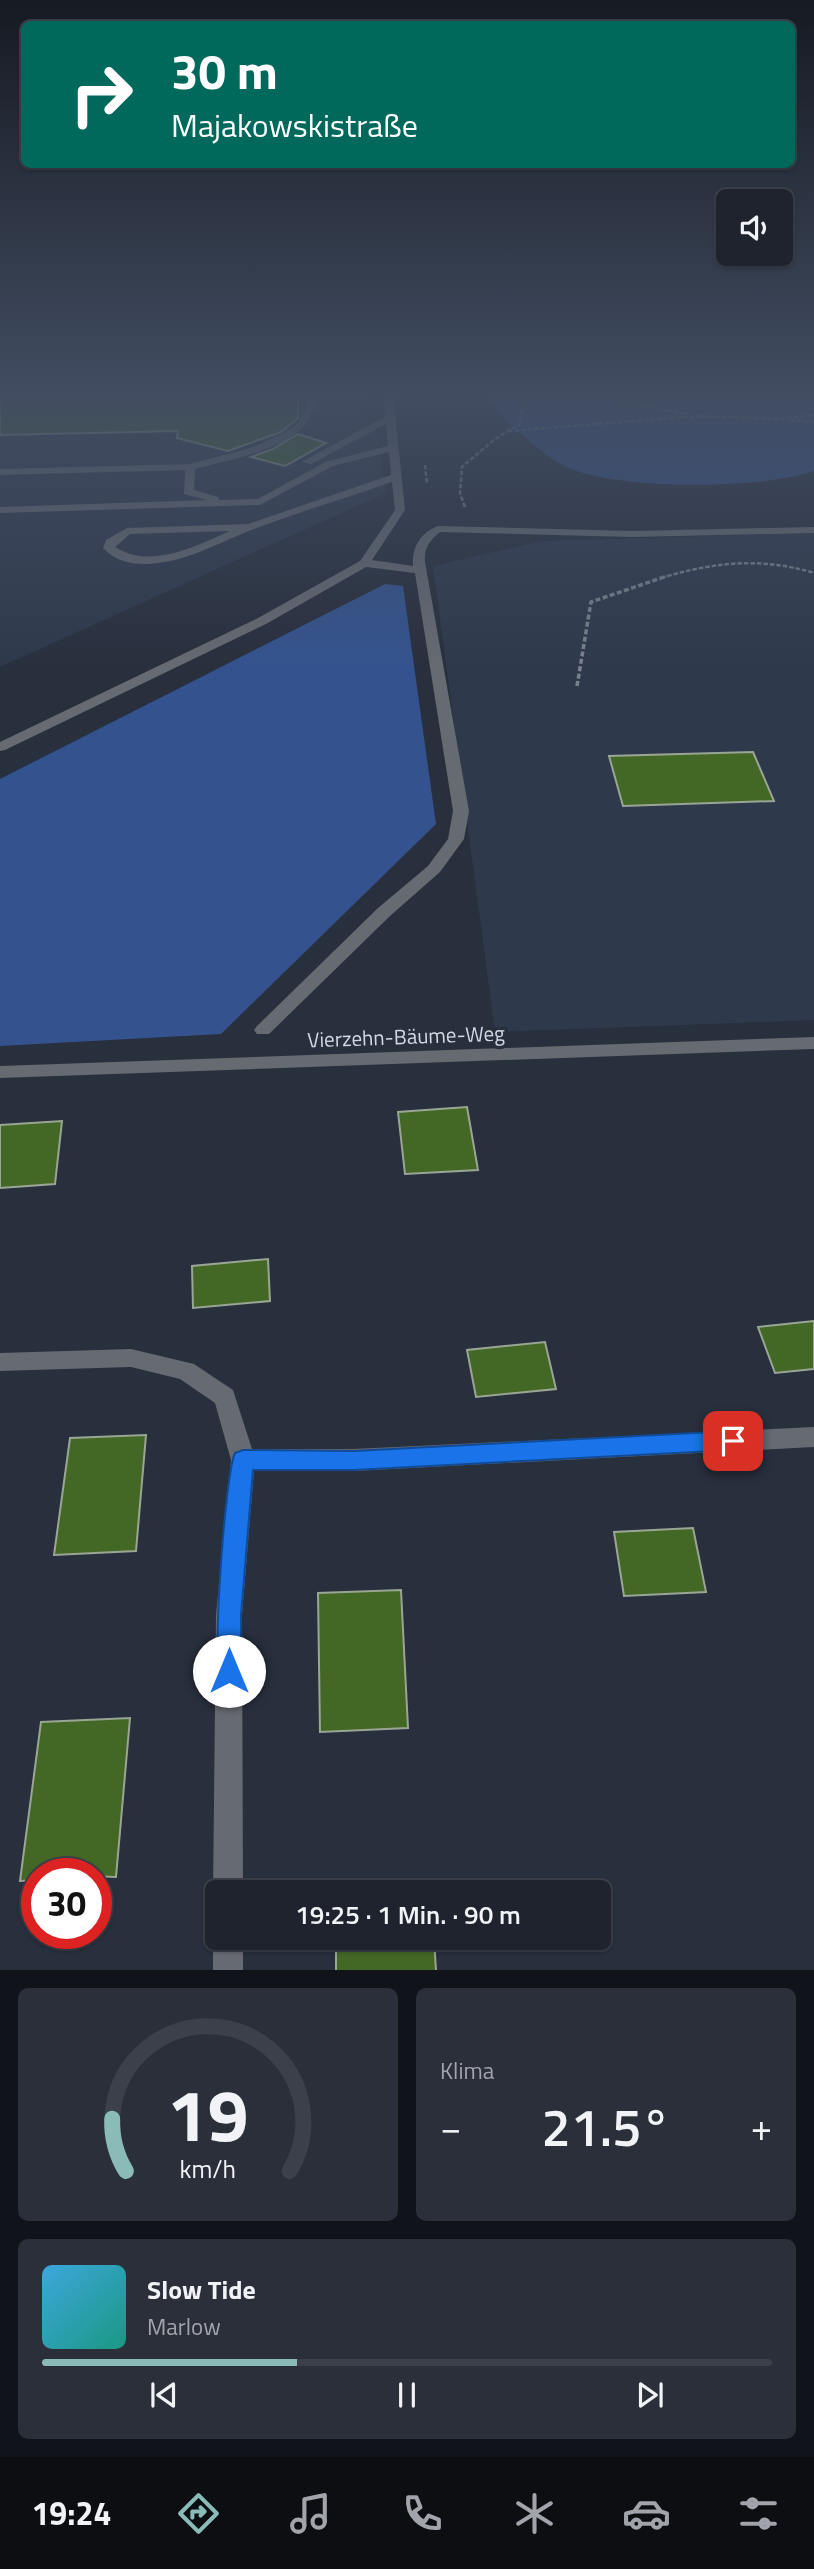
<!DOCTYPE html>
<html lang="de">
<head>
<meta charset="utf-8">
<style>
	:root { --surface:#1e232e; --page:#2b2f3a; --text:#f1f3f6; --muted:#a1a4aa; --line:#3c404a; --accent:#8bbbb9 }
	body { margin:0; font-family:"Titillium Web",sans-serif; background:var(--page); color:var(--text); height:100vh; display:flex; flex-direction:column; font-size:26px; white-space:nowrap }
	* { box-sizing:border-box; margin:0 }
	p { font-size:23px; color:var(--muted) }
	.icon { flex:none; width:38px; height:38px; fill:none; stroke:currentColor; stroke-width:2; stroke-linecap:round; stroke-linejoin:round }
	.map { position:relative; height:1970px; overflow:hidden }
	.side { display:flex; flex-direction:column; gap:18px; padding:18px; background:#101319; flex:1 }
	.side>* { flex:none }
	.banner { position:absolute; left:21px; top:21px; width:774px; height:147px; border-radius:10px; box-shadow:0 2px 5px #0004,0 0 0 2px var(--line); background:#00695c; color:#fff; overflow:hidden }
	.fabs { position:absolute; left:716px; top:189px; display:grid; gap:14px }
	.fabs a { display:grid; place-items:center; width:77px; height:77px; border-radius:10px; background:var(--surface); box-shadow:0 2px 5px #0004,0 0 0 2px var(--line); font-size:35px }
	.speed { position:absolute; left:21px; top:1858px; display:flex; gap:14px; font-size:35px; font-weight:700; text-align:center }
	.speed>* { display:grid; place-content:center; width:91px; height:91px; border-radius:50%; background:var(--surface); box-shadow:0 2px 5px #0004,0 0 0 2px var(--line); line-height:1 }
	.speed .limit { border:10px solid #d22; background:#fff; color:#111 }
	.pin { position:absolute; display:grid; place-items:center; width:60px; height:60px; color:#fff; margin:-30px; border-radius:14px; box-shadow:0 4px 10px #0006 }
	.me { position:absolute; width:77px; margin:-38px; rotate:0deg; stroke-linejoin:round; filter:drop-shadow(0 0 5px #0008) }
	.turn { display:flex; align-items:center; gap:24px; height:147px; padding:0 35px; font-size:32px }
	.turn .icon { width:91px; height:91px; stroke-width:2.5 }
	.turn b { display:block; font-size:49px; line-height:60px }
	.big { font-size:52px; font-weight:600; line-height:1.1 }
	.side .card { flex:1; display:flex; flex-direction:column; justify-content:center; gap:10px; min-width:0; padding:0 24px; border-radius:10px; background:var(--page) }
	.side .dial { align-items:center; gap:0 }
	.dial svg { height:182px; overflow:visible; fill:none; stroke:var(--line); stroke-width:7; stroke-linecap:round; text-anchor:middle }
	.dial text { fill:var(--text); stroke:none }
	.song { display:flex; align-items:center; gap:21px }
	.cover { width:84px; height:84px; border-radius:10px; background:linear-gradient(135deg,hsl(200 70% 55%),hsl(170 70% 35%)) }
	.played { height:7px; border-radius:4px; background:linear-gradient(90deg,var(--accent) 35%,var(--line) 35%) }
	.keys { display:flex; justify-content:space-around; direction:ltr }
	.heat { display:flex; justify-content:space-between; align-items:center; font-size:38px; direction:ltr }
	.side .tiles { flex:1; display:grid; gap:18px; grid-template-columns:1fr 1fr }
	.card:last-child { grid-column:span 2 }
	.trip { position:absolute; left:205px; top:1880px; width:406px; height:70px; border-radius:10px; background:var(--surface); box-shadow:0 2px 5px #0004,0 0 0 2px var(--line); font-weight:600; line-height:70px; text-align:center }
	.dock { display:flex; height:112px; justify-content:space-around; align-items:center; background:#0c0e12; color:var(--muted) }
	.dock .icon { width:49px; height:49px }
	.dock .on { color:var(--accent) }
	.dock b { font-size:32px; color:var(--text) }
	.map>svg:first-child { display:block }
	.built { fill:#2e394c }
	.green { fill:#345188 }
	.forest { fill:#34538e }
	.building { fill:#436826; stroke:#9ba595; stroke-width:2 }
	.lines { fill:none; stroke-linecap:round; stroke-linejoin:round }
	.path-far1 { stroke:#7b818d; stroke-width:2.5; stroke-dasharray:4.5 2; stroke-linecap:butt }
	.path { stroke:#7b818d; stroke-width:3.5; stroke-dasharray:5 2.5; stroke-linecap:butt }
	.minor { fill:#666a71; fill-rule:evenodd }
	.route { fill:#1a73e8; stroke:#114b97; stroke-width:2 }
	.labels { text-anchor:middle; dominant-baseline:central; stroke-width:7; stroke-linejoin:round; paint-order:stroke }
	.street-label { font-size:21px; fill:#d3d8e1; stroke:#282f3d }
</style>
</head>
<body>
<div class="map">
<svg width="814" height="1971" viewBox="0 0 814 1971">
	<rect width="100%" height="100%" fill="#282f3d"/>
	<!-- built -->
	<g class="built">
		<polygon points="0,392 364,392 366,419 376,428 386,493 0,667"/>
		<polygon points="814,533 814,1020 495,1032 433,566 541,541"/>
	</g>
	<!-- green -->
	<path class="green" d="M482,392H814V471C762,489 610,492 561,464C531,446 504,419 482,392Z"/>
	<!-- forest -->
	<polygon class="forest" points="385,584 403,586 436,824 221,1034 0,1046 0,779"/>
	<!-- building -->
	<g class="building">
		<polygon points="0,392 298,392 298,418 281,432 228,451 177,438 178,431 0,435"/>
		<polygon points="298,434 326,443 285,466 251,457 273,449"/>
		<polygon points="753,752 774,801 623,806 609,756"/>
		<polygon points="467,1107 478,1170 405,1174 398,1112"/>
		<polygon points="62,1121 55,1184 0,1188 0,1125"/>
		<polygon points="268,1259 270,1301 193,1308 192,1266"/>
		<polygon points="814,1321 814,1369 775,1373 758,1327"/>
		<polygon points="545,1342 556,1389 476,1397 467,1350"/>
		<polygon points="146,1435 136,1551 54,1555 70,1438"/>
		<polygon points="693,1528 706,1592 624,1596 614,1532"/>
		<polygon points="401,1590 408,1728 320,1732 318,1593"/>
		<polygon points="130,1718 116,1877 37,1874 37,1880 20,1881 41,1722"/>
		<polygon points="336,1937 434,1937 436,1971 336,1971"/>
	</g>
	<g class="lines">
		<!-- path-far1 -->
		<g class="path-far1">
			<polyline points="565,392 688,414"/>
			<polyline points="790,420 814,422"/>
			<polyline points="508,431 699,416 779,419 814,415"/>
			<polyline points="425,465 427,484"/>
			<polyline points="465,507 460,493 462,467 495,439 520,424 524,392"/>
			<path d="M661,578C713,562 762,557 814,573"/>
		</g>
		<!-- path -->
		<polyline class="path" points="577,686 591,602 667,576"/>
		<!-- minor -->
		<g class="minor">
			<path d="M305,392H315C322,446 234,458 195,469L194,490L218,497L219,500L258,499L325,462L388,446L386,424L311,464L302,462L386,416L383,392H393L405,510L372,560L413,566C412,547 420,533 438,526L632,531L814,527V533L632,537L440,532C429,541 424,548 425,562L469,811L464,839L440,872L390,916L269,1034H257L254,1030L257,1026L378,908L428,866L448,839L453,811L415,573L366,567L266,624L5,750L0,751V742L258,618L360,561L395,510L392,482C346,498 299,512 254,529C222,541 192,559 158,563C138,566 117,563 103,548L106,540L127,528L248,524L391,475L389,452L333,466L260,505L0,513V507L207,500L184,494L185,470L0,475V469L190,464L250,448L282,434L298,423L307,407ZM230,531C196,546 150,570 115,547L130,534Z"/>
			<polygon points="814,1037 814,1049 0,1078 0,1066"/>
			<polygon points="131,1349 194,1364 233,1390 252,1449 354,1449 814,1427 814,1447 354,1471 254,1471 242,1615 243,1892 217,1892 217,1902 213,1892 216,1615 231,1460 215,1403 180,1379 131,1367 0,1371 0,1353"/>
			<polygon points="217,1927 217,1937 243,1937 243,1971 213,1971 213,1937"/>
		</g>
	</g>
	<!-- sky -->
	<linearGradient id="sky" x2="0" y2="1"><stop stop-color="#161a22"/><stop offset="0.59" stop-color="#424d62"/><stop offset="1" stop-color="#424d62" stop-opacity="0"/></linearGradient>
	<rect width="814" height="668" fill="url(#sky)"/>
	<!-- route -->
	<path class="route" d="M733,1431L740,1434L744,1441L740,1447L733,1450L354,1470H253L241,1615V1671L238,1679L229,1683L220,1679C212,1659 225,1474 235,1453L243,1450L354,1451Z"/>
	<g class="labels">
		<!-- street labels -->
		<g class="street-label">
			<text transform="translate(406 1036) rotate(-2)">Vierzehn-Bäume-Weg</text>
		</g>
	</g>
</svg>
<div class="fabs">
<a><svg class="icon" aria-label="sound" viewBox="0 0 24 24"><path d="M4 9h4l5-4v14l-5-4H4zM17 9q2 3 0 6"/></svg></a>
</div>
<div class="speed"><div class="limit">30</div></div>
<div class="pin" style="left:733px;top:1441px;background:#d93025"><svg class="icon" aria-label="arrive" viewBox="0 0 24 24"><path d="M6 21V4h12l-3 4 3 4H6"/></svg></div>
<svg class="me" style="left:229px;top:1671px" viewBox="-20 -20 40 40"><circle r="19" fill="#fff"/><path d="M0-13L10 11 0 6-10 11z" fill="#1a73e8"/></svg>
<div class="trip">19:25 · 1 Min. · 90 m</div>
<div class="banner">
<div class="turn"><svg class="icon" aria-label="right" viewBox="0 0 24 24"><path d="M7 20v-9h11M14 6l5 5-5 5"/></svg><div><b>30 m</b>Majakowskistraße</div></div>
</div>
</div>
<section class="side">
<div class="tiles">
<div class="card dial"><svg viewBox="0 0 100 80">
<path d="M14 69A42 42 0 1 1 86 69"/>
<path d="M14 69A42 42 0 0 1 8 46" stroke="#8bbbb9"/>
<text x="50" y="56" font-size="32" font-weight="700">19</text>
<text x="50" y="72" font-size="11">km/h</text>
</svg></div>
<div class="card"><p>Klima</p>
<div class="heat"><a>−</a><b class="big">21.5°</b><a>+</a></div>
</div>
<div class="card">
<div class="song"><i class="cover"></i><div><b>Slow Tide</b><p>Marlow</p></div></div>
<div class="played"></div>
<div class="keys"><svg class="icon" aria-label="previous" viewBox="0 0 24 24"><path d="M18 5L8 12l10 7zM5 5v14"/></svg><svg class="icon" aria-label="pause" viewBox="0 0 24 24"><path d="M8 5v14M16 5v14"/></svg><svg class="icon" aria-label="next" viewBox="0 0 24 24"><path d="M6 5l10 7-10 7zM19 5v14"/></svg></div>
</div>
</div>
</section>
<nav class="dock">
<b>19:24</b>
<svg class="icon on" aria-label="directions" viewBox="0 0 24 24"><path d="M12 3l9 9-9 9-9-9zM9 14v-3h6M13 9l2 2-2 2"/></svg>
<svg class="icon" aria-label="music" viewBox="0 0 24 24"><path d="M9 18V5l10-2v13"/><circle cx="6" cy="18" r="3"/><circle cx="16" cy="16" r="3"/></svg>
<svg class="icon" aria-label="phone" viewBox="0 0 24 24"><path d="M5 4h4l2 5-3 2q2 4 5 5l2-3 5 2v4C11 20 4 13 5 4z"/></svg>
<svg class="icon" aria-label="climate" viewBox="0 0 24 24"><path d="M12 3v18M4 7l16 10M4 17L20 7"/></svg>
<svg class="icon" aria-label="car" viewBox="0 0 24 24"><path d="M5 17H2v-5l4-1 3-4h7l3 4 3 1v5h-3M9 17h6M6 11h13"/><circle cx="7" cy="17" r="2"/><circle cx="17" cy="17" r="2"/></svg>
<svg class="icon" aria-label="filters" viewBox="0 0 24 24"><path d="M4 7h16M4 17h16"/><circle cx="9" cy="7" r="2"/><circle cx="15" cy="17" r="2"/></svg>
</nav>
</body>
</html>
